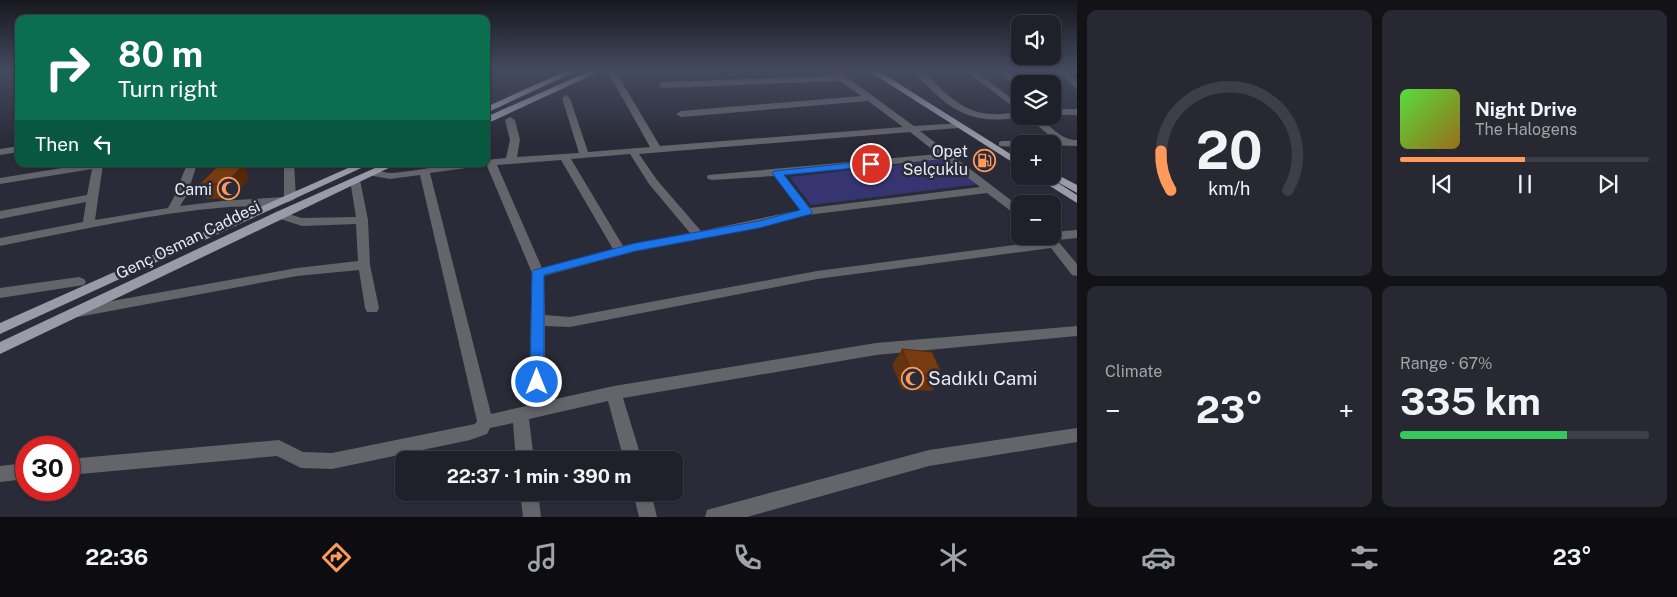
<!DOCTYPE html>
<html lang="en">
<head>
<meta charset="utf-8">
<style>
	:root { --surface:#20202a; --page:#282832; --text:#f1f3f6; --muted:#a2a3a8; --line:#3d3e47; --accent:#ff9a5b }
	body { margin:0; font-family:"Public Sans",sans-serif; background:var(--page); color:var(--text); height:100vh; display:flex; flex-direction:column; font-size:19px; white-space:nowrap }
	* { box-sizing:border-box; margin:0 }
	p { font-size:16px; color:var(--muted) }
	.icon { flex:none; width:28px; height:28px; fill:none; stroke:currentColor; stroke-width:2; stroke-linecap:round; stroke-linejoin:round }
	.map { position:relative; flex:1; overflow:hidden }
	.panel { display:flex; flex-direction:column; gap:10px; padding:10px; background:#121217; width:600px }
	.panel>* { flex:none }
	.top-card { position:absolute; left:15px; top:15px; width:475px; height:152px; border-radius:10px; box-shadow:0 1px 4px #0004,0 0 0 1px var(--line); background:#0b6e4f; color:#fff; overflow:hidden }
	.controls { position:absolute; left:1011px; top:15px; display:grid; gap:10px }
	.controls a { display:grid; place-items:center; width:50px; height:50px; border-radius:10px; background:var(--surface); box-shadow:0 1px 4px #0004,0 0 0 1px var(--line); font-size:25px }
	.speed { position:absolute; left:15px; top:436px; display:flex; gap:10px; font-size:25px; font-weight:700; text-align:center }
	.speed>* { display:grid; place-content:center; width:65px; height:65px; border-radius:50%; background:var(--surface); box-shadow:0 1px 4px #0004,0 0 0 1px var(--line); line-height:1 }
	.speed .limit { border:8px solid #d22; background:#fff; color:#111 }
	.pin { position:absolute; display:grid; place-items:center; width:42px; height:42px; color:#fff; margin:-21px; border:2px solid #fff; border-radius:50%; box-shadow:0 1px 5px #0007 }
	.me { position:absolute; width:55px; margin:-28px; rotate:0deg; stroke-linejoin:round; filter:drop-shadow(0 0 4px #0008) }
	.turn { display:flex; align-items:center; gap:18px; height:105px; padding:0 20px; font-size:22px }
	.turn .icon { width:65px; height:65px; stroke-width:2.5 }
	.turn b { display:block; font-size:35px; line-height:42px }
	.then { display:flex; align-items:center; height:48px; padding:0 20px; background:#0003; gap:10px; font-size:19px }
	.big { font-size:38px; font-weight:700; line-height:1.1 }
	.panel .tile { flex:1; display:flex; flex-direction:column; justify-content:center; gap:8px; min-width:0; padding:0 18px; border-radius:10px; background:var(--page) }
	.panel .dial { align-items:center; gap:0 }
	.dial svg { height:130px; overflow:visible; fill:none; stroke:var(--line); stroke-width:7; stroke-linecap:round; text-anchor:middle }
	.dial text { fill:var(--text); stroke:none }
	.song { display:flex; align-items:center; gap:15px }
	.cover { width:60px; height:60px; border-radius:8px; background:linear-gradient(135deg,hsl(110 70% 55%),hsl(40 70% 35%)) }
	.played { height:5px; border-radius:2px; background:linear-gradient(90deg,var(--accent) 50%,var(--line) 50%) }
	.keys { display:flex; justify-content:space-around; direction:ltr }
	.heat { display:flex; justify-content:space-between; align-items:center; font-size:28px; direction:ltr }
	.charge { height:8px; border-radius:4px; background:linear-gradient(90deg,#34c759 67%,var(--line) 0) }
	.panel .tiles { flex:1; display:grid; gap:10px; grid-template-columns:repeat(2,1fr) }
	.trip { position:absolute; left:395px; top:451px; width:288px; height:50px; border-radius:10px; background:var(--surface); box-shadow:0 1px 4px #0004,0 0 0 1px var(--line); font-weight:700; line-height:50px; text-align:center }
	.dock { display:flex; height:80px; justify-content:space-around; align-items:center; background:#0d0d11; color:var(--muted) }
	.dock .icon { width:35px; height:35px }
	.dock .selected { color:var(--accent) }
	.dock b { font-size:22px; color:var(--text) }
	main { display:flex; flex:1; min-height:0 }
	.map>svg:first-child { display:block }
	.green { fill:#373571 }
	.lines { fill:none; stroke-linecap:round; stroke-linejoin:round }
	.minor { fill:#64646b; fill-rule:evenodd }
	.major { fill:#9a9ba9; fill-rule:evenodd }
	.wall { fill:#65330e }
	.shaded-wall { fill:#53290b }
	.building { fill:#763b10; stroke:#53290b }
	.route { fill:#1a73e8; stroke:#114b97 }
	.labels { text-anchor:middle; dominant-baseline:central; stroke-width:5; stroke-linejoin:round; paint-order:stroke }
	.poi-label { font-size:16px; fill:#e8e9f2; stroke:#2a2b38; text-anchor:end }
	.street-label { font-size:16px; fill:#e8e9f2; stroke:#2a2b38 }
	.near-poi-label { font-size:19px; fill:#e8e9f2; stroke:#2a2b38; text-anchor:start }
</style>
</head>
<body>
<main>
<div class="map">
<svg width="1077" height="517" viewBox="0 0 1077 517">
	<rect width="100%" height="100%" fill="#2a2b38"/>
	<!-- green -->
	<polygon class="green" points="946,159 978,184 811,205 790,177"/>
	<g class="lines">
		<!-- minor -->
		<g class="minor">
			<polygon points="3,70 17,70 0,76 0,71"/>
			<path d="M609,70L616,72L660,146L903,127L868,101L681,117L676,114L681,111L861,96L840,81L662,88L658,85L662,82L834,76L827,70H837L914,126L961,123V127L958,128L920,131L1020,207V217L1016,215L987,193L807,215L759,228L636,251L544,276L545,315L570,317L817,271L1045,241L1041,236H1052V232L1077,230V238L1057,240L1077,264V276L1072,275L1051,248L817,279L570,327L545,326V382L542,402L614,386L876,343L1077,326V336L876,355L623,398L642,460H624L608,401L529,419L534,460H516L513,423L490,428L487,434L470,440L332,469L301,468L277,456L69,475V459L279,440L303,452L332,453L475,424L477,421L420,175L390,179L368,175L367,173L368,171C376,169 384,173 392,173C421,171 450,162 479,164L474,167L430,173L491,414L526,406L529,382L532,273L487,166L481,164H486V160L506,158L510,140L505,120L510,117L515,120L520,140L517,157L579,153L562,98L566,95L570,98L588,152L650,147L608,72ZM910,132L938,154L708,175L707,177L708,179L712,180L774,176L800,210L701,231L657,180L639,154ZM630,154L649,184L690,233L623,246L571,159ZM944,159L980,187L810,208L784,175ZM561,160L613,249L542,268L497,165Z"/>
			<path d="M913,70H922C954,102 971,122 1019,111L964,70H974L1020,105V116H1022C972,128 945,108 913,70Z"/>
			<polygon points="995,70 1005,70 1022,84 1020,84 1020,89"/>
			<polygon points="1057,70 1077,70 1077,73 1068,73 1077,81 1077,89"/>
			<rect x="1052" y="109" width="25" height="6"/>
			<path d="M1026,116C1048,116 1055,140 1077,140V146L1020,144V147L999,146V142L1002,141L1055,140Z"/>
			<polygon points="19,146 19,152 0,155 0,149"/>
			<path d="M87,164H103L95,220L168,208L175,195L187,164H197L187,195L180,206L222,201L284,197V164H294L296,198C285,208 245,206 229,207C152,213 75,231 0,246V238L83,222L86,202L0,219V211L87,195L92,169L0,184V178Z"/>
			<polygon points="355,177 360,180 368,220 370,265 379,308 377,312 367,312 365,308 359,270 297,276 78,317 73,316 71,312 73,308 78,307 297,268 358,261 356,224 302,226 274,217 272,215 278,211 302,218 356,217 350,180"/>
			<polygon points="79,277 84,279 86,282 84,285 0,298 0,288"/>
			<polygon points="1077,428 1077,442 929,466 747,517 705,517 707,510 714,508 929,450"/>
			<polygon points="26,463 26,479 0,482 0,466"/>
			<polygon points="520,492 538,492 541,517 523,517"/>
			<polygon points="633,492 651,492 657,517 639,517"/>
		</g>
		<!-- major -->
		<g class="major">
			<polygon points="568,70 579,70 486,113 486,107"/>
			<polygon points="592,70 603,70 486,124 486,117"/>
			<polygon points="867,70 877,70 1020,160 1020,167"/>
			<polygon points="357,164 370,164 0,334 0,323"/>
			<polygon points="384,164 397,164 0,354 0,342 274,213"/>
			<polygon points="1056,174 1077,185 1077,193 1052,179 1051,177"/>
			<polygon points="1034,176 1047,176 1077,195 1077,203"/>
		</g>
	</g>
	<!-- wall -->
	<g class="wall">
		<polygon points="249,179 232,198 206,199 200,184"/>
		<polygon points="902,349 943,376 932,391 902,389 892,365"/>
	</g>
	<!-- shaded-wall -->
	<polygon class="shaded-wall" points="244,164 249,179 232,198 225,184"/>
	<!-- building -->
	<g class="building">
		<polygon points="220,164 244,164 225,184 200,184"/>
		<polygon points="902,349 932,352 943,376 912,373"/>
	</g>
	<!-- sky -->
	<linearGradient id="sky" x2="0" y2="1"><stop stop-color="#17181f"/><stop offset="0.49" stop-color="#444a5e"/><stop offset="1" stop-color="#444a5e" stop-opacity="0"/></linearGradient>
	<rect width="1077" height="143" fill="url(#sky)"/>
	<!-- route -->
	<polygon class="route" points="871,161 874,162 874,166 784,175 811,210 812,212 811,214 759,228 636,251 544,275 544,382 542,386 537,388 532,386 530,382 532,272 534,270 636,243 759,221 800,210 772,173 774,171"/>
	<!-- icons -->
	<defs>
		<symbol id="fuel-ring" viewBox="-11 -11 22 22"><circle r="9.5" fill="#2a2b38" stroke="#ff9a5b" stroke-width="1.5"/><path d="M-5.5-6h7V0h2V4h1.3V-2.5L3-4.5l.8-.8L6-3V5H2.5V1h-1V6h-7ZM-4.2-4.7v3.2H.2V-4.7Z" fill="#ff9a5b"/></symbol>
		<symbol id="mosque-ring" viewBox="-11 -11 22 22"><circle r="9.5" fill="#2a2b38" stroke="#ff9a5b" stroke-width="1.5"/><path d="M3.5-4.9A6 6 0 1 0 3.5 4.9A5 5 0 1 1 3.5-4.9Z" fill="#ff9a5b"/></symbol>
	</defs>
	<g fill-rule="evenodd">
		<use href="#fuel-ring" x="972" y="148" width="25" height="25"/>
		<use href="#mosque-ring" x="216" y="176" width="25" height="25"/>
		<use href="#mosque-ring" x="900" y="366" width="25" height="25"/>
	</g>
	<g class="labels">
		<!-- poi labels -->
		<g class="poi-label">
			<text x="968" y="151">Opet<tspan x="968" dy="18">Selçuklu</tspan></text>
			<text x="212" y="189">Cami</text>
		</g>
		<!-- street labels -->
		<g class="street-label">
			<text transform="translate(188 240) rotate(-26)">Genç Osman Caddesi</text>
		</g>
		<!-- near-poi labels -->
		<g class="near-poi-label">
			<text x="928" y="378">Sadıklı Cami</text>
		</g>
	</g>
</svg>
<div class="controls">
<a><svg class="icon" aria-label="sound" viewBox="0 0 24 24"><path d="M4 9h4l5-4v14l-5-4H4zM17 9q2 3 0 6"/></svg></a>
<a><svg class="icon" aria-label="layers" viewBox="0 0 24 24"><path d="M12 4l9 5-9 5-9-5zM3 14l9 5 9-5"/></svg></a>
<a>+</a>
<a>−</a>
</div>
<div class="speed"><div class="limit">30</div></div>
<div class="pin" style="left:871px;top:164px;background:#d93025"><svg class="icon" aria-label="arrive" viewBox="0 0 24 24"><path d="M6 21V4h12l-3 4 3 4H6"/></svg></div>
<svg class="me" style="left:537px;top:382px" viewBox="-20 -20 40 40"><circle r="17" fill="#1a73e8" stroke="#fff" stroke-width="3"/><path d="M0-11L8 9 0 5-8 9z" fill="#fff"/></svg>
<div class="trip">22:37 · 1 min · 390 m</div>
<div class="top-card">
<div class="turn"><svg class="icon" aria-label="right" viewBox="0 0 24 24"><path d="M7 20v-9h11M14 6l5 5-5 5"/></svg><div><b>80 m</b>Turn right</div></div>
<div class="then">Then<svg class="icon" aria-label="left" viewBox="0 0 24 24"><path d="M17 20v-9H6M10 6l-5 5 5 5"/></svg></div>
</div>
</div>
<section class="panel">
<div class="tiles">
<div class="tile dial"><svg viewBox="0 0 100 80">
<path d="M14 69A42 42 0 1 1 86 69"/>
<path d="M14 69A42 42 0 0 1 8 45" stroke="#ff9a5b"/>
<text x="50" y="56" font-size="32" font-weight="700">20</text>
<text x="50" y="72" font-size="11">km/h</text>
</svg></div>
<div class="tile">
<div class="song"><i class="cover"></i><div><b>Night Drive</b><p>The Halogens</p></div></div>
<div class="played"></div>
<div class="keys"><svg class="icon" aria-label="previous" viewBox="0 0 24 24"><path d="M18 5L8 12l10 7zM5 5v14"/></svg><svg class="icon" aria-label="pause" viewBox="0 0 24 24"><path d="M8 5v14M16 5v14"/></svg><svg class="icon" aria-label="next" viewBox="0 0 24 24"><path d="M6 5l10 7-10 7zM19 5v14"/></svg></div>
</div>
<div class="tile"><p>Climate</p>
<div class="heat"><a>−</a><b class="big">23°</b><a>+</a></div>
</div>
<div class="tile"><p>Range · 67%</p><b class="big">335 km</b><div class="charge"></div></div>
</div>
</section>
</main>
<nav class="dock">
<b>22:36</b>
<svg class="icon selected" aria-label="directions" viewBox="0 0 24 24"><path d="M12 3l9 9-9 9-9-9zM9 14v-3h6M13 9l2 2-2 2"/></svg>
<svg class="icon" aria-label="music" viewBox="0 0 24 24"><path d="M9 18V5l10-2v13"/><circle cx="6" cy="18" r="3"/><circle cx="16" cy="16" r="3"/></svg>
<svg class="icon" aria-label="phone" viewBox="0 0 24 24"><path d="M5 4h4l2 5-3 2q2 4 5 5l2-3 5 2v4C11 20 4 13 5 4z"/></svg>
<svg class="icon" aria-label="climate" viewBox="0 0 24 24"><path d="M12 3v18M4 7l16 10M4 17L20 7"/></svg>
<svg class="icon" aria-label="car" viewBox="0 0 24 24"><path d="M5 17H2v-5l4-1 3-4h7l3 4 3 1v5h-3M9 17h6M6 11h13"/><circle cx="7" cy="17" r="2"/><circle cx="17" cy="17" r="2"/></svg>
<svg class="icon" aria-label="filters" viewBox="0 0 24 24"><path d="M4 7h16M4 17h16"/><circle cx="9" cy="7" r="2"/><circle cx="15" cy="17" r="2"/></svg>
<b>23°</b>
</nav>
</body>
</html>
